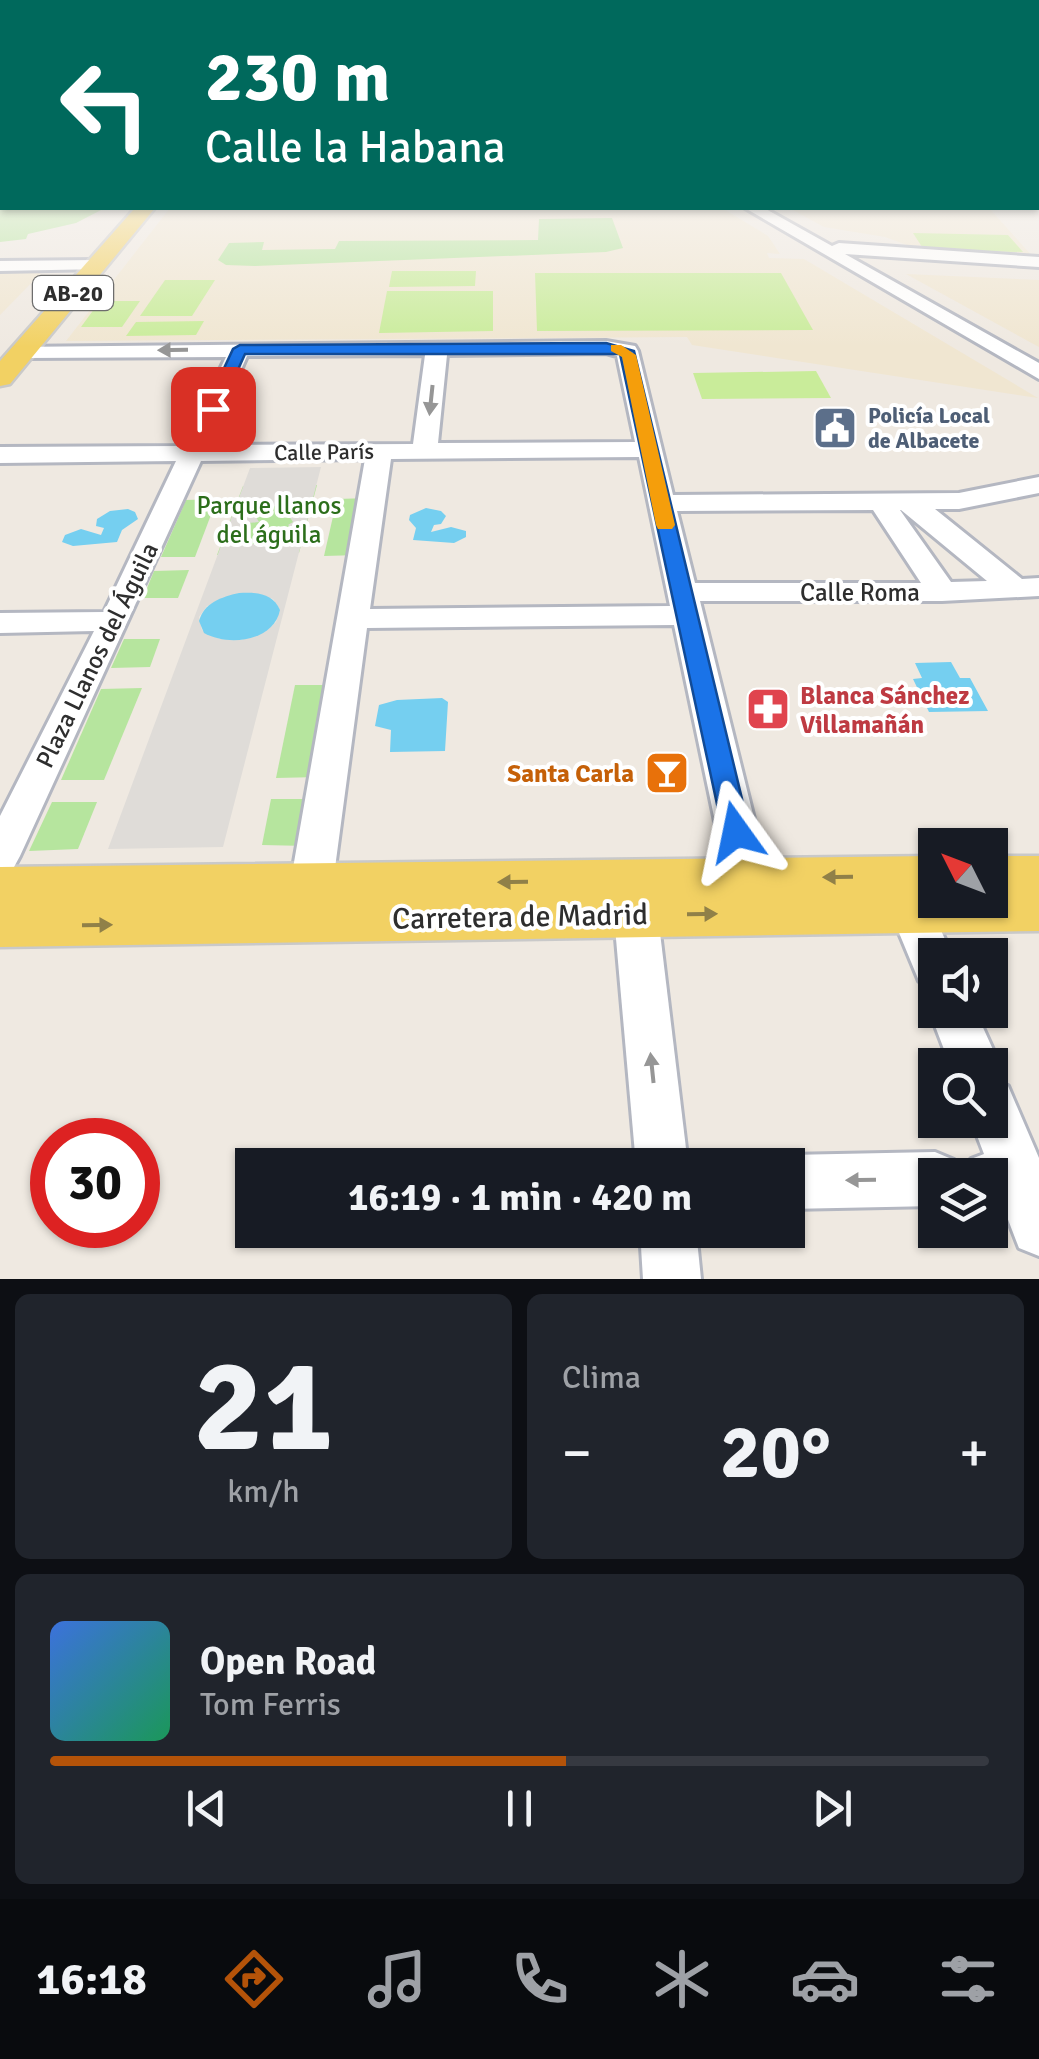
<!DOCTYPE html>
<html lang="es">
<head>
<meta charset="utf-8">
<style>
	:root { --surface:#171b24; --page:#20242c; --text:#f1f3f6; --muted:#9ea1a6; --line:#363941; --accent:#b45309 }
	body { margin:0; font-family:Signika,sans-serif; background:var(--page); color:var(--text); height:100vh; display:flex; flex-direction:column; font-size:38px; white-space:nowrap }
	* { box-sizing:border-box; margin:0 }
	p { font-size:32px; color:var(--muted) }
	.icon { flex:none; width:55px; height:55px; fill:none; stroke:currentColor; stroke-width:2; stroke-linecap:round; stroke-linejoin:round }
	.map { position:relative; height:1279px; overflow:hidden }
	.sheet { display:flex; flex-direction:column; gap:15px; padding:15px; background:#0d0f14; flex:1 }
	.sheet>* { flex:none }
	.guide { position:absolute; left:0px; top:0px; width:1040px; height:210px; box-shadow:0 2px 8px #0004; background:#00695c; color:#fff; overflow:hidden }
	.needle { width:65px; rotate:312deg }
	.buttons { position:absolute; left:918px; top:828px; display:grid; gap:20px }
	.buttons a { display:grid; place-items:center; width:90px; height:90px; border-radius:0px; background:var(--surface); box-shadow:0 2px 8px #0004; font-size:50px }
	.speed { position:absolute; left:30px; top:1118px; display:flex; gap:20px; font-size:50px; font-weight:700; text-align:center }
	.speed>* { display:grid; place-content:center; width:130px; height:130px; border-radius:50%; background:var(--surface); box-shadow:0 2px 8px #0004; line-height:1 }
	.speed .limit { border:15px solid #d22; background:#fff; color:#111 }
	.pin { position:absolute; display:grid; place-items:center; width:85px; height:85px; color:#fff; margin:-42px; border-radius:20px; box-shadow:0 5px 15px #0006 }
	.me { position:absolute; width:110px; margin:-55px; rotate:348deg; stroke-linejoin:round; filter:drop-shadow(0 0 8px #0008) }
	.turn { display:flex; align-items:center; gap:35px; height:210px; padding:0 40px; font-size:45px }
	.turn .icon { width:130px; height:130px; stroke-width:2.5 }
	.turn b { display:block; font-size:70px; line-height:85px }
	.big { font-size:75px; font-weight:700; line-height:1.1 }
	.sheet .widget { flex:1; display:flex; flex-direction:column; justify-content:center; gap:15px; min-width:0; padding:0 35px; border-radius:15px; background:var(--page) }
	.sheet .dial { align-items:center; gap:0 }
	.dial b { font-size:130px; line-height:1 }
	.song { display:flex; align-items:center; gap:30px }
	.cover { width:120px; height:120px; border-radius:15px; background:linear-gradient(135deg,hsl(220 70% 55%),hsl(150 70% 35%)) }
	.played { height:10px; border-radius:5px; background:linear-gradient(90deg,var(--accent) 55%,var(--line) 55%) }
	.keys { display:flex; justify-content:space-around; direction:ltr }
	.heat { display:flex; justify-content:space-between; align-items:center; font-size:55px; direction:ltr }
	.sheet .tiles { flex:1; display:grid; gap:15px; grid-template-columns:1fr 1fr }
	.widget:last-child { grid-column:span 2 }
	.trip { position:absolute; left:235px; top:1148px; width:570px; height:100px; border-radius:0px; background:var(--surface); box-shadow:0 2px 8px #0004; font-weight:700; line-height:100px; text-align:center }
	.tab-bar { display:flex; height:160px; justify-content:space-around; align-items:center; background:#090b0e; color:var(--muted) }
	.tab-bar .icon { width:70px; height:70px }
	.tab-bar .on { color:var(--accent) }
	.tab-bar b { font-size:45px; color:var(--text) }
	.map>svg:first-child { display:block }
	.education { fill:#f0e6d1 }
	.green { fill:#b6e59e }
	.pitch { fill:#c9ec9a }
	.plaza { fill:#dfdcd8; fill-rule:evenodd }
	.water { fill:#75cff0 }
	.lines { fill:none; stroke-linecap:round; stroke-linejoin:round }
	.minor-casing { stroke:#b4b7c1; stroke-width:6 }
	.major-casing { stroke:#c9c9c9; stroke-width:5 }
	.minor { fill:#fff; fill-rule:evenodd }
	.major { fill:#f2d163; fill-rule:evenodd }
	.oneway { fill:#969696 }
	.oneway2 { fill:#908048 }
	.route { fill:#1a73e8; stroke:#114b97; stroke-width:2.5 }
	.slow { fill:#f59e0b }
	.labels { text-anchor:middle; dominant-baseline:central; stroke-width:8; stroke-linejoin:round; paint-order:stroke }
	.shield { fill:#fff; stroke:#6d6d6d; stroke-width:2.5 }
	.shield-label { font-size:22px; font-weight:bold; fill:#2e2e2e }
	.far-service-label { font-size:22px; font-weight:bold; fill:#4e5e75; stroke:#fff; text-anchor:start }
	.far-street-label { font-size:22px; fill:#2e2e2e; stroke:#fff }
	.park-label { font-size:25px; fill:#2c6e1b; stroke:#fff }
	.street-label { font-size:25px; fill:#2e2e2e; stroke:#fff }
	.health-label { font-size:25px; font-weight:bold; fill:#be3a42; stroke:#fff; text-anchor:start }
	.food-label { font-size:25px; font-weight:bold; fill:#c56008; stroke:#fff; text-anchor:end }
	.near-street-label { font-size:30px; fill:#2e2e2e; stroke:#fff }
</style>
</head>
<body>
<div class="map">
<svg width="1039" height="1279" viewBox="0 0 1039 1279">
	<rect width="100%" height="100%" fill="#efe9e1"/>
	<!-- education -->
	<g class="education">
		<polygon points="170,208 722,208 768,236 780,254 767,253 769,258 804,259 1038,398 692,345 687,337 66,341"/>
		<polygon points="789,208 989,208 1033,257 926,252 885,237 824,227"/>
		<polygon points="0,272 42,272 0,315"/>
		<polygon points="906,274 1039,280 1039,347"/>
	</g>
	<!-- green -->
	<g class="green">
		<polygon points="0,183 2,208 105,208 76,223 28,234 26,239 0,242"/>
		<polygon points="612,218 623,248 606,252 255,266 226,265 218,260 229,243 264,242 262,250 335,249 339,241 538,240 539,219"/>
		<polygon points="317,485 299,553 217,555 243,486"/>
		<polygon points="369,498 359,555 324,556 337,499"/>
		<polygon points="217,499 195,557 161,557 186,500"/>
		<polygon points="189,570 178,598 143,598 154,571"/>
		<polygon points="124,639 160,639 150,667 111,668"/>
		<polygon points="295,685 336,685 319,777 276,778"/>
		<polygon points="142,688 104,780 61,780 101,689"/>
		<polygon points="271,799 315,799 307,846 262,845"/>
		<polygon points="52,802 97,802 78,849 29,851"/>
	</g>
	<!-- pitch -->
	<g class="pitch">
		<polygon points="913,233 1008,235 1023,252 924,250"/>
		<polygon points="392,271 476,271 475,286 389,287"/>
		<polygon points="535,273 781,273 813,330 537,331"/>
		<polygon points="165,280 215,280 192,316 140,316"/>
		<polygon points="387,291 493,291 493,331 379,333"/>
		<polygon points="100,301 140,301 122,327 81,327"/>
		<polygon points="204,321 196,335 126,336 136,322"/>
		<polygon points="816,371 831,398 702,399 693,373"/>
	</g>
	<!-- plaza -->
	<path class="plaza" d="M321,467L223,847L108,849L250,468ZM268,501L279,510L296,507L295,515L289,516L293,522L288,525L292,528L279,534L276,541L246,545L249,523L259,522L256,517L262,514L254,508ZM239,593L259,594L273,599L280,610L276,622L266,631L241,640L220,639L202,630L199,617L207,606Z"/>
	<!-- water -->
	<g class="water">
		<polygon points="426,508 441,511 446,516 441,524 434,525 431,532 451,527 466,531 466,537 454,543 413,540 416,528 409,520 410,515"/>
		<polygon points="128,509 135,512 138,519 122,530 117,542 73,546 62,542 65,535 81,529 101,535 104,528 96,526 97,519 110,511"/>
		<path d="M239,593C256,592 273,593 280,610C274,641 229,647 204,633L199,621C204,603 221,597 239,593Z"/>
		<polygon points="951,662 960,678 970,678 988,711 929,712 913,679 922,678 915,663"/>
		<polygon points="442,698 448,702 445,751 390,752 391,730 375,726 379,705 397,700"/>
	</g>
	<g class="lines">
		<defs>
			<g id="minor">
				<polygon points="745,208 764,208 832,246 839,243 1039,257 1039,267 845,254 1039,363 1039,379"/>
				<polygon points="96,260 102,261 102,269 0,271 0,261"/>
				<path d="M606,341L635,346L638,351L673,495L959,493L1039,477V493L959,509H935L1022,579L1039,578V596L942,601H700L769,879L763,891L748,896L733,891L727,879L674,625L367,628L335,868L329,879L314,884L299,879L293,868L365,459L201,461L20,856L14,867L0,872V816L94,631L0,633V613L104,612L176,461L0,463V447L183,446L226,357L22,358L11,352L14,347ZM606,353L617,356L635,442L438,443L447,355ZM425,355L413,444L208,445L247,356ZM639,457L670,606L370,609L391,459ZM873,510L921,583H695L677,511ZM900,510H901L987,581L951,582Z"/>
				<polygon points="912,893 927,899 952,955 935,955 935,986 919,981 890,911 897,899"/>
				<polygon points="636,898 651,903 658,916 688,1165 636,1165 614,916 621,903"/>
				<polygon points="935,996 935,1010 975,1010 1000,1065 993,1080 1008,1086 1039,1158 1039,1256 1019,1248 1002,1204 990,1205 990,1175 965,1175 971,1159 984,1154 971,1120 990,1120 990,1065 950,1065 929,1010"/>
				<polygon points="935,1152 954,1160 960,1175 935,1175 935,1206 788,1209 788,1165 768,1165 788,1155"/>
				<polygon points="640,1230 696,1230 701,1279 643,1279"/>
			</g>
			<g id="major">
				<polygon points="135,208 155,208 10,384 0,386 0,361"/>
				<polygon points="935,856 935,900 990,900 990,856 1039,856 1039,931 0,947 0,867"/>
			</g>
		</defs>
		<!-- minor casing -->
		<use href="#minor" class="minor-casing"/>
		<!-- major casing -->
		<use href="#major" class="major-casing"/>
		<!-- minor -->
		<use href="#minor" class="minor"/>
		<!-- major -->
		<use href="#major" class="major"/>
	</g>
	<!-- one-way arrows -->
	<defs><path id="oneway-solid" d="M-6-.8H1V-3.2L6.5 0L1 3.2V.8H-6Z" transform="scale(2.5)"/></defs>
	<g class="oneway">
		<use href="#oneway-solid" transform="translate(173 350) rotate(179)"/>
		<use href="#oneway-solid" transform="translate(431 400) rotate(96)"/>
		<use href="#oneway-solid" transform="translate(652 1068) rotate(-96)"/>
		<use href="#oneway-solid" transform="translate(861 1180) rotate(179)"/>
	</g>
	<g class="oneway2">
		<use href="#oneway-solid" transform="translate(838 877) rotate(179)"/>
		<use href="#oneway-solid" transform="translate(513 882) rotate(179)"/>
		<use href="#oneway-solid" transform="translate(702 914) rotate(-1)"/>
		<use href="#oneway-solid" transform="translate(97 925) rotate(-1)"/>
	</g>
	<!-- sky -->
	<linearGradient id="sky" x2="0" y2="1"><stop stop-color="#7abfeb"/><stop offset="0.48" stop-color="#f8f5f2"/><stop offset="1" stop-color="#f8f5f2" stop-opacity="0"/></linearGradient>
	<rect width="1039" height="347" fill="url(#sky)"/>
	<!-- route -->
	<polygon class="route" points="606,343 634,351 750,832 746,839 736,842 727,839 723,832 620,354 245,354 219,412 205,409 233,349 240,345"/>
	<!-- slow -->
	<polygon class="slow" points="611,345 621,345 636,355 675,525 672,529 658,529 656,525 622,357 611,351"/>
	<!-- icons -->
	<defs>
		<symbol id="civic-square" viewBox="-11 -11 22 22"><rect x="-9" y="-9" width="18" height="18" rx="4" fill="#5c6f8a" stroke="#fff"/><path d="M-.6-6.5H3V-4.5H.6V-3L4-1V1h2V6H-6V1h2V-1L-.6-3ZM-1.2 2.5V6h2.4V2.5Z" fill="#fff"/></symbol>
		<symbol id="pharmacy-square" viewBox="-11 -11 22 22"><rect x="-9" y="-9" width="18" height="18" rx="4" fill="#e0444e" stroke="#fff"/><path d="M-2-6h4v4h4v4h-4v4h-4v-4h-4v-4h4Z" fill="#fff"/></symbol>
		<symbol id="bar-square" viewBox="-11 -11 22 22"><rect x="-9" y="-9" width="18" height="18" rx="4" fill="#e8710a" stroke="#fff"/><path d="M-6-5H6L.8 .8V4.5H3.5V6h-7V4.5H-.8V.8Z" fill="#fff"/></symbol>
	</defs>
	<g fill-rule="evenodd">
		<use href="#civic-square" x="810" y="403" width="50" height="50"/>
		<use href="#pharmacy-square" x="743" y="684" width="50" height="50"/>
		<use href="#bar-square" x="642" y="748" width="50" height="50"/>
	</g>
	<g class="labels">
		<!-- shield labels -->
		<rect class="shield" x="33" y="276" width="80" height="34" rx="8"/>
		<g class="shield-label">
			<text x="73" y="293">AB-20</text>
		</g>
		<!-- far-service labels -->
		<g class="far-service-label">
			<text x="868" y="415">Policía Local<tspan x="868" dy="25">de Albacete</tspan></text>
		</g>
		<!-- far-street labels -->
		<g class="far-street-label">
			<text transform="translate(324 452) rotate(-1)">Calle París</text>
		</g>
		<!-- park labels -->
		<g class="park-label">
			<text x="269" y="505">Parque llanos<tspan x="269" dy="29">del águila</tspan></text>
		</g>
		<!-- street labels -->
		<g class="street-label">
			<text x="860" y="592">Calle Roma</text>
			<text transform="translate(97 655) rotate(-64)">Plaza Llanos del Águila</text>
		</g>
		<!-- health labels -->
		<g class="health-label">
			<text x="800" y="695">Blanca Sánchez<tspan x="800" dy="29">Villamañán</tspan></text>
		</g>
		<!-- food labels -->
		<g class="food-label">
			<text x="634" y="773">Santa Carla</text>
		</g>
		<!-- near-street labels -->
		<g class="near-street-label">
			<text transform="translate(520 917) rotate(-1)">Carretera de Madrid</text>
		</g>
	</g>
</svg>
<div class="buttons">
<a><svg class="needle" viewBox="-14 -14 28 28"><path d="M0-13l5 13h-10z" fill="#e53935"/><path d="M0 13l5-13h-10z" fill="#9ea1a6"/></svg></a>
<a><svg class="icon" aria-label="sound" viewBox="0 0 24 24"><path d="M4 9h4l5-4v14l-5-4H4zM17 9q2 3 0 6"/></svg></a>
<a><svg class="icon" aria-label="search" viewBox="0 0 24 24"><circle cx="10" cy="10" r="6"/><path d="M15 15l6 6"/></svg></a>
<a><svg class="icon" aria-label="layers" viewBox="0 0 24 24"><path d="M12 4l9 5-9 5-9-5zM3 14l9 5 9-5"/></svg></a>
</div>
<div class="speed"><div class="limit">30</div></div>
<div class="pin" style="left:213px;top:409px;background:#d93025"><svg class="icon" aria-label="arrive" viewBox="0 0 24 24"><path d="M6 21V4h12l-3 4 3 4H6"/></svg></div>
<svg class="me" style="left:736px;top:832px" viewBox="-20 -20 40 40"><path d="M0-17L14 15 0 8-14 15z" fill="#1a73e8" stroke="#fff" stroke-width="4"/></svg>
<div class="trip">16:19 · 1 min · 420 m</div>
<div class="guide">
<div class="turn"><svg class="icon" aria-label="left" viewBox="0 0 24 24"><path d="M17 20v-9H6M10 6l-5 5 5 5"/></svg><div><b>230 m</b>Calle la Habana</div></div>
</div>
</div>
<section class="sheet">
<div class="tiles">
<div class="widget dial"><b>21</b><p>km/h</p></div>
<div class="widget"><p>Clima</p>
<div class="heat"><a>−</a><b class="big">20°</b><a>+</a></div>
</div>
<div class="widget">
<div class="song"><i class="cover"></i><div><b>Open Road</b><p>Tom Ferris</p></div></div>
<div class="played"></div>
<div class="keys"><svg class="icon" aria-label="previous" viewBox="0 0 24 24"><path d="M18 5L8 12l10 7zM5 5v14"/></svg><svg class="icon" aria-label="pause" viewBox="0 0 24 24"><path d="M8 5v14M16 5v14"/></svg><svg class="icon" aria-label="next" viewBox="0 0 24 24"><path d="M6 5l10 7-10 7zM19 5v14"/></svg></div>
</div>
</div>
</section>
<nav class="tab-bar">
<b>16:18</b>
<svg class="icon on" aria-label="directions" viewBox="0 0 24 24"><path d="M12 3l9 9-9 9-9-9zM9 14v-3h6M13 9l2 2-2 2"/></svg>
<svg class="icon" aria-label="music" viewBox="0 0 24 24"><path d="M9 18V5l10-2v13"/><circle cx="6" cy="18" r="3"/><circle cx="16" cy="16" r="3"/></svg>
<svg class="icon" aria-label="phone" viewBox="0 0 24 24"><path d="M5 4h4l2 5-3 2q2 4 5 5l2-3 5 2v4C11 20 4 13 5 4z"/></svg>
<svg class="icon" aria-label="climate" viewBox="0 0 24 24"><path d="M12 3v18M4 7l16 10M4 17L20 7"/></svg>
<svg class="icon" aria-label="car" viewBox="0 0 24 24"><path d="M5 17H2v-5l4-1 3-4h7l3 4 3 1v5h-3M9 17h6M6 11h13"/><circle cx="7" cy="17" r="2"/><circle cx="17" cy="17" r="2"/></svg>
<svg class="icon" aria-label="filters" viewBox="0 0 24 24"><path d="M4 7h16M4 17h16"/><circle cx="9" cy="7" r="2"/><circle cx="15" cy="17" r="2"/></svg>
</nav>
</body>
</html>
